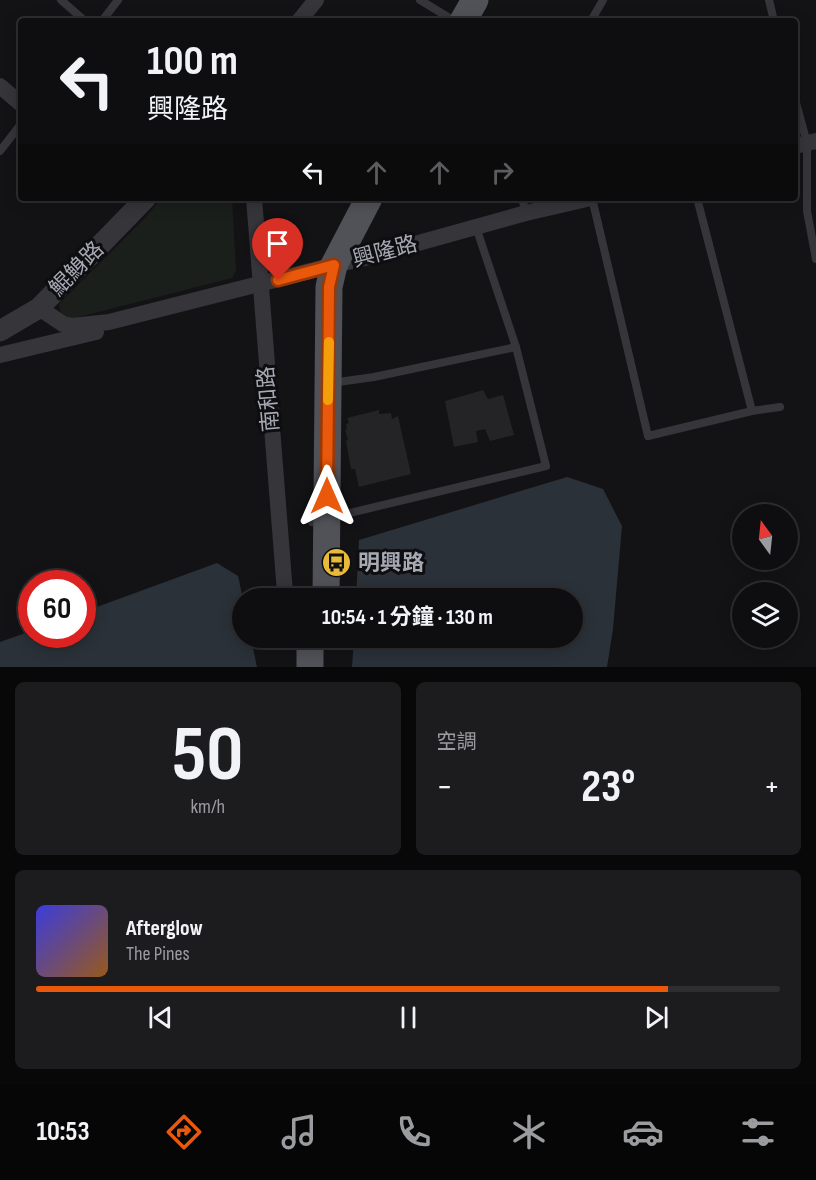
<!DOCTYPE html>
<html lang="zh-TW">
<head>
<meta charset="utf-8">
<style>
	:root { --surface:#0e0e10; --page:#1c1c1e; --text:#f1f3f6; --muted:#9b9c9f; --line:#2e2e30; --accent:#ea580c }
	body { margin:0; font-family:"Sofia Sans Condensed","Noto Sans TC",sans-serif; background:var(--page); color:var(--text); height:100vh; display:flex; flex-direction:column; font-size:22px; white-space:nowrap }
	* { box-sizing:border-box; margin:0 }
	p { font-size:20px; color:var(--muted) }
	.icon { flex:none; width:33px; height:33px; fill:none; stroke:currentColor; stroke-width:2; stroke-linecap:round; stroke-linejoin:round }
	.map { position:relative; height:667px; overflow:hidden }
	.drawer { display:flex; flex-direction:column; gap:15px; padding:15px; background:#080809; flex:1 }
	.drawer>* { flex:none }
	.hud { position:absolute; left:18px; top:18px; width:780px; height:183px; border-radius:6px; box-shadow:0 3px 15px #0003,0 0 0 2px var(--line); background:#0e0e10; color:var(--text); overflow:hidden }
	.needle { width:39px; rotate:345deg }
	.controls { position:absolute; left:732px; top:504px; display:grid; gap:12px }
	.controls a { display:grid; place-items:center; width:66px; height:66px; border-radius:50%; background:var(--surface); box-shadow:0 3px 15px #0003,0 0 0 2px var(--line); font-size:30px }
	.speed { position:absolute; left:18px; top:570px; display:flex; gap:12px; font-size:30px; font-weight:700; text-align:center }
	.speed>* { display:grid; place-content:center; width:78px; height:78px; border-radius:50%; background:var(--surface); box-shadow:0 3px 15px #0003,0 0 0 2px var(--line); line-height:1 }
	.speed .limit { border:9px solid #d22; background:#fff; color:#111 }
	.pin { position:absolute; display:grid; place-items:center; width:51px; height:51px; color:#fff; margin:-62px -26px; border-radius:50% 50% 50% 0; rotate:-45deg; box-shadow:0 0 6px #0007 }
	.pin .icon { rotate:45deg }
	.me { position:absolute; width:66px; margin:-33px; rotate:0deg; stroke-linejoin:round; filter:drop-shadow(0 0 4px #0008) }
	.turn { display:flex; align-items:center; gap:21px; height:126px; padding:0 30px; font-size:27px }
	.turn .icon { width:78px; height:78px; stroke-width:2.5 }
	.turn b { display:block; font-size:42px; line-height:51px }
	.lanes { display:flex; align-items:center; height:57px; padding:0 30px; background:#0003; justify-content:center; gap:30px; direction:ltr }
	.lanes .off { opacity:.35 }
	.big { font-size:45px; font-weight:700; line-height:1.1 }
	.drawer .widget { flex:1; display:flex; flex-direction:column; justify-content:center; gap:9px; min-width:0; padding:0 21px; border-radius:9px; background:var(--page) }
	.drawer .dial { align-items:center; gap:0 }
	.dial b { font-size:78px; line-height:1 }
	.song { display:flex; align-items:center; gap:18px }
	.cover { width:72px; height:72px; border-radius:9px; background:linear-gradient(135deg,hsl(240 70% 55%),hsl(30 70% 35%)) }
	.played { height:6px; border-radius:3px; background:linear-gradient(90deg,var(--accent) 85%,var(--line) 85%) }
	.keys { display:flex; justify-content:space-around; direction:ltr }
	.heat { display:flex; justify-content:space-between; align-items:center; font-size:33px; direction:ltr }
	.drawer .tiles { flex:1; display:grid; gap:15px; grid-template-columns:1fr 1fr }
	.widget:last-child { grid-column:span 2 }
	.trip { position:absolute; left:232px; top:588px; width:351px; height:60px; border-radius:30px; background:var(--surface); box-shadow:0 3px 15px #0003,0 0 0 2px var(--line); font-weight:700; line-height:60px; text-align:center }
	.tab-bar { display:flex; height:96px; justify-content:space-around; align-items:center; background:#060606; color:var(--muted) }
	.tab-bar .icon { width:42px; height:42px }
	.tab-bar .current { color:var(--accent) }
	.tab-bar b { font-size:27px; color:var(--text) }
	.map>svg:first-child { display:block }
	.green { fill:#1a1f1b }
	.water { fill:#2a3138 }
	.building { fill:#242326 }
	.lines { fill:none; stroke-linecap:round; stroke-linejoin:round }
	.service { stroke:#35353a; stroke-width:8 }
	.minor { stroke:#35353a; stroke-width:16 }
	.tertiary { stroke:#35353a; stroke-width:21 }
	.primary { stroke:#515258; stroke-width:27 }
	.route-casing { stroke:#983908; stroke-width:15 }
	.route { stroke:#ea580c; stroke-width:10 }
	.slow { stroke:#f59e0b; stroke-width:10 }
	.labels { text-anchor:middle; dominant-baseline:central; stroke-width:6; stroke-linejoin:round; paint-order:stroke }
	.street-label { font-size:22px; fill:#a6a9b4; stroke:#0e0e10 }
	.poi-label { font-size:22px; font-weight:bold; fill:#a6a9b4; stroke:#0e0e10; text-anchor:start }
</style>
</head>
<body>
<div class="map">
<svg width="816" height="667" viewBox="0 0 816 667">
	<rect width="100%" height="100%" fill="#131315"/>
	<!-- green -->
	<polygon class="green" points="162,198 232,198 236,271 232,278 67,320 61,314 59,304 143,220"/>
	<!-- water -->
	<g class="water">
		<polygon points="567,477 603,489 622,526 613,629 607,667 352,667 354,638 573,638 573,598 356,598 359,540"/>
		<polygon points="217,563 238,576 243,599 243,638 251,638 257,667 0,667 0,642 31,631 32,634 82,634 83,612"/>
	</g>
	<!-- building -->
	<g class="building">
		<polygon points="483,390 488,399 503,395 514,435 490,441 485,429 476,431 478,442 454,447 445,401"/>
		<polygon points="379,410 379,414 391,413 392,419 398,416 411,474 359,487 355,469 351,469 346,441 348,440 345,430 347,429 346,424 349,423 347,418"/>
	</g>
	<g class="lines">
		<!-- service -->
		<g class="service">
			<polyline points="61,0 85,21"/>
			<polyline points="420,0 448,17"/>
			<polyline points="769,0 774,21"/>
			<polyline points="102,21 118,0"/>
			<polyline points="591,21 603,0"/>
			<polyline points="795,99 807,143 807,211 816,259"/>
			<polyline points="0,151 21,124"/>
			<polyline points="522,198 526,213"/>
			<polyline points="592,198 648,436 752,411 780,407"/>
			<polyline points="697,198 752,411"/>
			<polyline points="331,383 374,377 516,347"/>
			<polyline points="312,522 546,466 516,347 476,227"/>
		</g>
		<!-- minor -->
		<g class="minor">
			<polyline points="299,21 316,0"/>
			<polyline points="0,86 21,104"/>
			<polyline points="795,146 816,141"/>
			<polyline points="254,198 285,593 288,598"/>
			<polyline points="39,308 63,324 72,326 109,322 334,265 361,259 526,213 591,198"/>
			<polyline points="0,355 96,332"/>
		</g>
		<!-- tertiary -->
		<polyline class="tertiary" points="0,331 39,308 146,198"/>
		<!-- primary -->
		<g class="primary">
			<polyline points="463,21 475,0"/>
			<polyline points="326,598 329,287 334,265 369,198"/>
			<polyline points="310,667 310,638"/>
		</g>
	</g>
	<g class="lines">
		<defs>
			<polyline id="route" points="278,280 334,265 329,287 327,496"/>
		</defs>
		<!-- route casing -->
		<use href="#route" class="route-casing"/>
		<!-- route -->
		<use href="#route" class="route"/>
		<!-- slow -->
		<polyline class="slow" points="328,400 329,342"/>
	</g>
	<!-- icons -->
	<defs>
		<symbol id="bus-disc" viewBox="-11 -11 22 22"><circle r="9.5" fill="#e7ba3a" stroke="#0e0e10"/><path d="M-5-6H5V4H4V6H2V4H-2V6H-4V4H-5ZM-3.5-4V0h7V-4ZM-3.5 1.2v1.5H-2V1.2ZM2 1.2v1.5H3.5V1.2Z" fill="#111"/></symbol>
	</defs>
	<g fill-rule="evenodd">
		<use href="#bus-disc" x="320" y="546" width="33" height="33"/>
	</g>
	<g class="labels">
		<!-- street labels -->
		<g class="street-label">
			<text transform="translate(385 252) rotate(-15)">興隆路</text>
			<text transform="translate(77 269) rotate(-45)">鯤鯓路</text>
			<text transform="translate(269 399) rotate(-95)">南和路</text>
		</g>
		<!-- poi labels -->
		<g class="poi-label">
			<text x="358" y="563">明興路</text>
		</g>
	</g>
</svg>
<div class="controls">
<a><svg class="needle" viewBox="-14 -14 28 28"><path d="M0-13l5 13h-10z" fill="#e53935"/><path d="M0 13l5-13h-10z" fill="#9b9c9f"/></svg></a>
<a><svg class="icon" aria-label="layers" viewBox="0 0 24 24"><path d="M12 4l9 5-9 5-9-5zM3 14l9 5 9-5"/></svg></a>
</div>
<div class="speed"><div class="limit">60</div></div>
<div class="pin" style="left:278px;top:280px;background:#d93025"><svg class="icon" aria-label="arrive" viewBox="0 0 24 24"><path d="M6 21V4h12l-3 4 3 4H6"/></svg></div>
<svg class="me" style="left:327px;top:496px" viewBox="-20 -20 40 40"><path d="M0-17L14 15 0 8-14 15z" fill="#ea580c" stroke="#fff" stroke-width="4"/></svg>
<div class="trip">10:54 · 1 分鐘 · 130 m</div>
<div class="hud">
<div class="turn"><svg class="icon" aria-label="left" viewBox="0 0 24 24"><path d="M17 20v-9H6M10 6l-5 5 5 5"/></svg><div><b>100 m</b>興隆路</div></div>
<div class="lanes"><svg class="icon" aria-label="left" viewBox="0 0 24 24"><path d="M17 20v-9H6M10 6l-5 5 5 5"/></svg><svg class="icon off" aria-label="ahead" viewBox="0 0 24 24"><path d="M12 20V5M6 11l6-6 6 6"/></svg><svg class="icon off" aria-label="ahead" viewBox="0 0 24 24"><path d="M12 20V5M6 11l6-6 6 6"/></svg><svg class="icon off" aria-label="right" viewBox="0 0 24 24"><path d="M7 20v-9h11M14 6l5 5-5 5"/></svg></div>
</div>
</div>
<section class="drawer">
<div class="tiles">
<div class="widget dial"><b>50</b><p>km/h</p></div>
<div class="widget"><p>空調</p>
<div class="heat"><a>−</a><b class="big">23°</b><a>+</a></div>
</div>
<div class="widget">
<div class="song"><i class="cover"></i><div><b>Afterglow</b><p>The Pines</p></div></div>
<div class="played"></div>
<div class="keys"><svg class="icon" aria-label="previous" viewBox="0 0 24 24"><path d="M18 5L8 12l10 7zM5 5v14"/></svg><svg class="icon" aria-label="pause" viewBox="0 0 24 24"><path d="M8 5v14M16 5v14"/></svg><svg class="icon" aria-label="next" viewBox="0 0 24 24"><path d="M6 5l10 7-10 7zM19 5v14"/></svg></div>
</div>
</div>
</section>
<nav class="tab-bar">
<b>10:53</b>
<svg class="icon current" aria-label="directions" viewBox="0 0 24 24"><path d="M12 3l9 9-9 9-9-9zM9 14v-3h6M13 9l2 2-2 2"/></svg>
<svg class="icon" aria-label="music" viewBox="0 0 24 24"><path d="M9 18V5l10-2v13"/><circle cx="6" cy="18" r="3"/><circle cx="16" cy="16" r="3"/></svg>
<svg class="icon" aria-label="phone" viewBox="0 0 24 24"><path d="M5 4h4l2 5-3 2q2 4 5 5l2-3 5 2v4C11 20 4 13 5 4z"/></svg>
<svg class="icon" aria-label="climate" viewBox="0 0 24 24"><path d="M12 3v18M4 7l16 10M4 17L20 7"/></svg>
<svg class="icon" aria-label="car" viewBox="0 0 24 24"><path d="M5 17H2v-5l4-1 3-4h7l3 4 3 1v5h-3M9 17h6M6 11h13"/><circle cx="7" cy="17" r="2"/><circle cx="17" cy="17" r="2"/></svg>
<svg class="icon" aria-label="filters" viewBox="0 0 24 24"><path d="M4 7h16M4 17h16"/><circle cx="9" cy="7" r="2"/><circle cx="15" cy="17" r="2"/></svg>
</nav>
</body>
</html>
